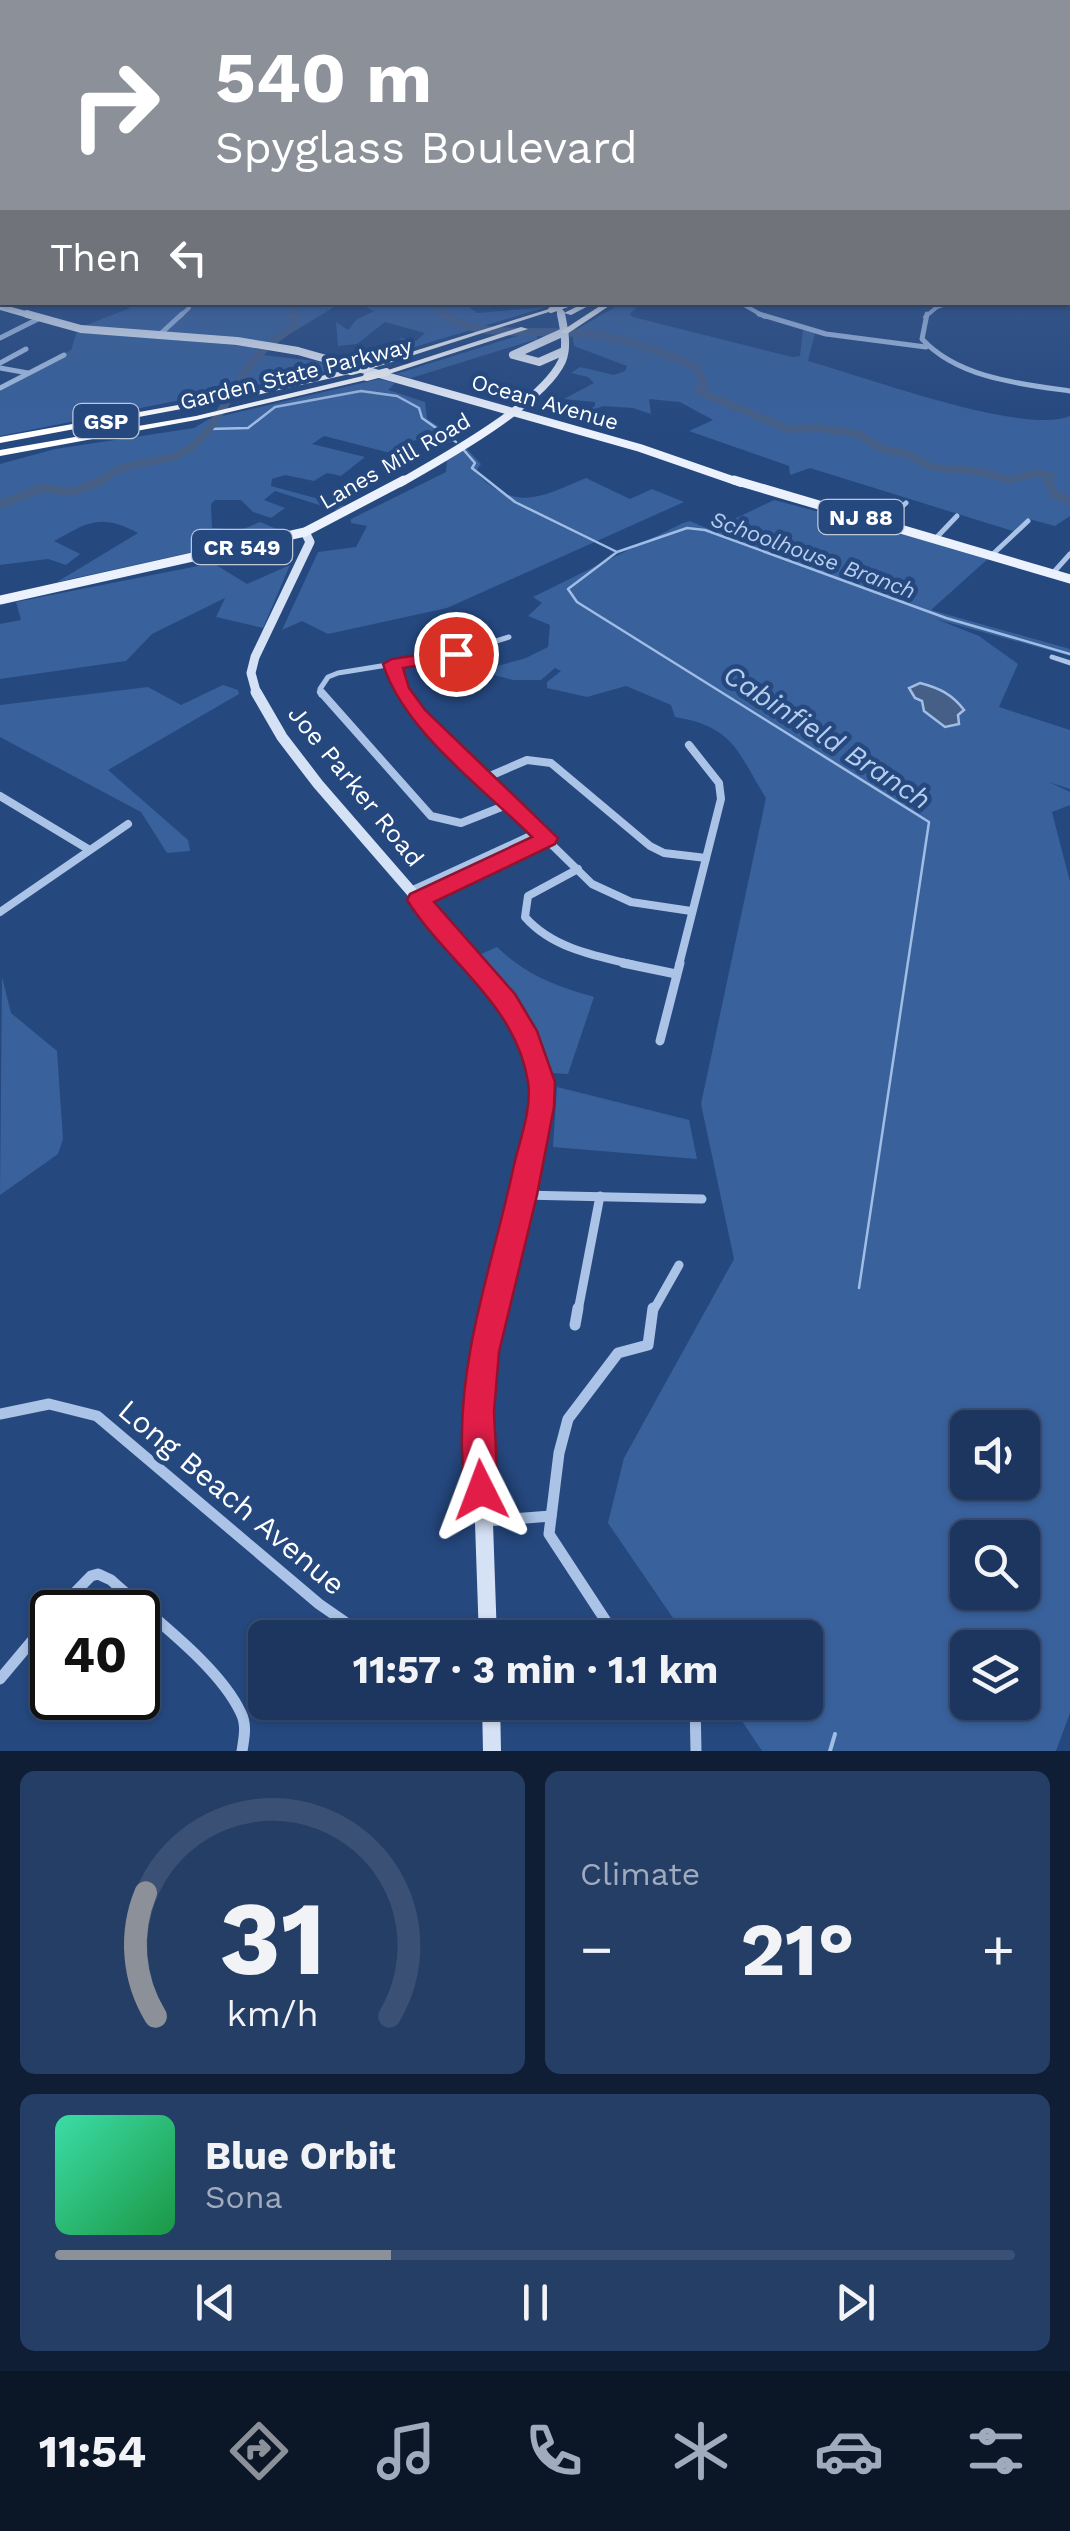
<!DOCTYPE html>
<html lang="en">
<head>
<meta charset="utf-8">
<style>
	:root { --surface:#1c365f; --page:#253e65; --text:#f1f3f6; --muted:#a0abbd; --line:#3a5074; --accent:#8c9099 }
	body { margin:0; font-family:"Work Sans",sans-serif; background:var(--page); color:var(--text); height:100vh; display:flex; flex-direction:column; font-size:38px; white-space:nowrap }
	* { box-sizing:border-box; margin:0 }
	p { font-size:32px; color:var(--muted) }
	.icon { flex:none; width:55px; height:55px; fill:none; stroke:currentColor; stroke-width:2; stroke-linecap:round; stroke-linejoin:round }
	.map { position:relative; height:1751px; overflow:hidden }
	.panel { display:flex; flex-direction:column; gap:20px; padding:20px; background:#0f1e34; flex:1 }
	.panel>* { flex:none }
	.banner { position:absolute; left:0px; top:0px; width:1070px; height:305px; box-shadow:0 2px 8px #0004,0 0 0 2px var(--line); background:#8c9099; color:#fff; overflow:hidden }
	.tools { position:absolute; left:950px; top:1410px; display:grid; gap:20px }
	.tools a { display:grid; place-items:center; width:90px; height:90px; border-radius:15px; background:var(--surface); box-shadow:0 2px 8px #0004,0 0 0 2px var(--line); font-size:50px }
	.speed { position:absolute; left:30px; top:1590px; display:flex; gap:20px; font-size:50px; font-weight:700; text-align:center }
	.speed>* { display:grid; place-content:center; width:130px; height:130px; border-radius:50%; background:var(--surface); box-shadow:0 2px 8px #0004,0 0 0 2px var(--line); line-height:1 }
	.speed .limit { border:5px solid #111; border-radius:15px; background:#fff; color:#111 }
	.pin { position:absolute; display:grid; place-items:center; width:85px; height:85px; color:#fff; margin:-42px; border:5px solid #fff; border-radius:50%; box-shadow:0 2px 10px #0007 }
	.me { position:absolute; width:110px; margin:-55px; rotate:357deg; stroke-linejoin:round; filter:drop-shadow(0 0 8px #0008) }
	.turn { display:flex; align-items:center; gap:35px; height:210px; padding:0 50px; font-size:45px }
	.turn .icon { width:130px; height:130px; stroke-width:2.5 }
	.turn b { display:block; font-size:70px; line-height:85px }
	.then { display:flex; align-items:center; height:95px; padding:0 50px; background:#0003; gap:20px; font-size:38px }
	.big { font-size:75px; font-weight:700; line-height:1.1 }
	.panel .card { flex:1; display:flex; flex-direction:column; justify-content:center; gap:15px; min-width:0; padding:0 35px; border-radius:15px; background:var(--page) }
	.panel .dial { align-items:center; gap:0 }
	.dial svg { height:260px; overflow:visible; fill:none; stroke:var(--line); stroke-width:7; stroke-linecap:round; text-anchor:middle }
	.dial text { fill:var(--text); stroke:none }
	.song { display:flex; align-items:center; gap:30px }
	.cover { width:120px; height:120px; border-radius:15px; background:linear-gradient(135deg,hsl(160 70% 55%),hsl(140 70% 35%)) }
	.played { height:10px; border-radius:5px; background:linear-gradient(90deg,var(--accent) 35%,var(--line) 35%) }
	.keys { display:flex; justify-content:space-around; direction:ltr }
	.heat { display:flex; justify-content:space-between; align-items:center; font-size:55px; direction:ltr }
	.panel .tiles { flex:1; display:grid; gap:20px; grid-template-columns:1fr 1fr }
	.card:last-child { grid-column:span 2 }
	.trip { position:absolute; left:248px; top:1620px; width:575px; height:100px; border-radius:15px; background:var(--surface); box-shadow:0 2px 8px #0004,0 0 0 2px var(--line); font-weight:700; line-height:100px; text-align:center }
	.menu { display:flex; height:160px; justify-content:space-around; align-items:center; background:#0b1626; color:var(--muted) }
	.menu .icon { width:70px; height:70px }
	.menu .current { color:var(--accent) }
	.menu b { font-size:45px; color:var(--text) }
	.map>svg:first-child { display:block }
	.green { fill:#39619c; fill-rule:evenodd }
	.water { fill:#465f87; stroke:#a0bde6; stroke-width:2.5 }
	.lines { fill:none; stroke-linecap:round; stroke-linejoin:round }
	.stream-far1 { stroke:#a0bde6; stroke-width:2.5 }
	.stream { stroke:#a0bde6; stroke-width:4 }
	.river-far2 { stroke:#465f87; stroke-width:6 }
	.river-far1 { stroke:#465f87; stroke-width:8 }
	.river { stroke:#465f87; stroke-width:9 }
	.street-far4 { stroke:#abc3e6; stroke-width:4 }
	.street-far3 { stroke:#abc3e6; stroke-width:5 }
	.street-far2 { stroke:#abc3e6; stroke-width:8 }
	.street-far1 { stroke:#abc3e6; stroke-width:9 }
	.street { stroke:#abc3e6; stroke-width:11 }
	.secondary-far3 { stroke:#d5e1f5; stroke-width:9 }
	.secondary-far2 { stroke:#d5e1f5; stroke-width:11 }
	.secondary-far1 { stroke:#d5e1f5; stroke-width:14 }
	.secondary { stroke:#d5e1f5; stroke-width:18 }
	.primary-far2 { stroke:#ecf2fd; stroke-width:6 }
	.primary-far1 { stroke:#ecf2fd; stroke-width:8 }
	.primary { stroke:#ecf2fd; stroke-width:9 }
	.highway { fill:#fff; fill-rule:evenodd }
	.highway-bridge-far1 { stroke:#fff; stroke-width:6 }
	.highway-bridge { stroke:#fff; stroke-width:8 }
	.route { fill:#e11d48; stroke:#92132f; stroke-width:2.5 }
	.labels { text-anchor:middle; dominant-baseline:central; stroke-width:9; stroke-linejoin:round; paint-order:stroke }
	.far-street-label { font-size:22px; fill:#fff; stroke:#25487f }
	.shield { fill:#25487f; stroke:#bec8d9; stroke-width:2.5 }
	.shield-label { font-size:22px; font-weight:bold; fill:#fff }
	.far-water-label { font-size:22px; font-style:italic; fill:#b7cded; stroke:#25487f }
	.street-label { font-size:25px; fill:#fff; stroke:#25487f }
	.water-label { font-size:28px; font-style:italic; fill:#b7cded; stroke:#25487f }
	.near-street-label { font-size:30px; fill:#fff; stroke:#25487f }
</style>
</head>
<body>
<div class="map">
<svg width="1070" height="1751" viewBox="0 0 1070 1751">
	<rect width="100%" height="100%" fill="#25487f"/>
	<!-- green -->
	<g class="green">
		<polygon points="109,302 463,302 477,313 546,307 388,355 378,353 401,338 416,341 425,333 385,322 357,344 338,346 336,322 348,330 356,320 374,311 362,305 339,304 275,343 84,326 130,308"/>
		<path d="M622,303H641L630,314L633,317L792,357L800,356L803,330L815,333L808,361C863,376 1024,436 1070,416V516L1055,526L1029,519L1016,532L810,468L790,475L789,466L689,431L713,420L680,402L649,399L651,414L633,408L603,406L574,418L595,406V402L564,399L594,383L588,377L571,373L580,367L614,375L625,371L627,366L574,346L572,332Z"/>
		<polygon points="77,332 244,346 267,350 263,355 315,361 337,369 0,436 0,388 71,350"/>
		<polygon points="527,333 537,333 537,339 411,378 396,374"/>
		<path d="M379,379L395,383L388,390L425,402L427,419L457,438L442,447L415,440L405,448L420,455L414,459L324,436L312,444L365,457L341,476L327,473L314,481L285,475L272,479L271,486L345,506L338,511L275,491L264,500L285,508L271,518L253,512L241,500H215L211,504L212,528L241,530L260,522L284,532L57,582L138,533C101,513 88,522 54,541L80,554L66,565L48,559L0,565V464L55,449L194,428L209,419Z"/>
		<path d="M466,448L481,464L475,472C516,513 540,497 586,478L630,499L652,489L684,502L447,608L328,634L302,621L282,630L318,552L356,547L367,526L351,523V519L446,472L447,460Z"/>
		<path d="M774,500L990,557L931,610L1070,649V656L936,619L979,636L1018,664L999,707L1070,730V789L1049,782L1070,792V805L1052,812L1070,882V1713L1056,1751H762L730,1703L805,1702V1638L686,1637L608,1523L624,1458L734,1259L701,1104L766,798C737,751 734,727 675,717L671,705L626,686L587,697L547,688V682L561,671L555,668L541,680H513L479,671L526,658L548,647L550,625L528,616L542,603L533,597L683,523L690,521L711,530ZM968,1428H1022V1482H968ZM968,1538H1022V1592H968ZM968,1648H1022V1702H968Z"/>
		<polygon points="213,563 247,584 290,565 263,628 216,617 225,598 152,634 126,661 0,679 0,624 21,620 16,602"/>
		<polygon points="223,685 238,690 239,694 108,770 188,840 190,851 167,853 141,812 0,737 0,705 148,687 181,705"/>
		<path d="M497,947C526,975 555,986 594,997L568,1074L551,1073L526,1010L481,954Z"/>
		<polygon points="2,977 11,1013 57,1051 63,1139 58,1154 0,1195"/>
		<polygon points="557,1087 689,1120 697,1159 553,1147"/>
	</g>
	<!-- water -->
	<path class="water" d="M920,683C939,688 952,694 964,710L958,715L959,724L945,727L924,711L922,701L915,698L909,688Z"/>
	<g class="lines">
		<!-- stream-far1 -->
		<g class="stream-far1">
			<polyline points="208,429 248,428 275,407 361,391 397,396 419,408 422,418 456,442"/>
			<polyline points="462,448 475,463 472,468 515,502 617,552 687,528 705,530 946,618 1070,654"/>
			<polyline points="617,552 568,589 577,602 929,822 859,1288"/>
		</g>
		<!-- stream -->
		<polyline class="stream" points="830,1751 835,1734"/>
		<!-- river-far2 -->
		<g class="river-far2">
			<polyline points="430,302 446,317"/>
			<polyline points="294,317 292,307 312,302"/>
		</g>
		<!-- river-far1 -->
		<g class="river-far1">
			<path d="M443,314C474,341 554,328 594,334C631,340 664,352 697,368L704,384L698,391L788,429L818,428L859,434L882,449L904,453L934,468L977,471L1010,480L1037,473L1051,476L1049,483"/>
			<path d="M100,483C120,460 153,465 178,455C212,443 234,380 259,354C269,343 283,334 295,325L293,314"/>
		</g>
		<!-- river -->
		<g class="river">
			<polyline points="1048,480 1054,494 1070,501"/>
			<polyline points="0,504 42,488 72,492 102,480"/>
		</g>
		<!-- street-far4 -->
		<g class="street-far4">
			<polyline points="739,302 765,317"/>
			<polyline points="179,317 189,308 188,303"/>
			<polyline points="925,317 937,307 951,302"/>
		</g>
		<!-- street-far3 -->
		<g class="street-far3">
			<polyline points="759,314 826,334 926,347"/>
			<path d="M927,314L922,339C958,378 1020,384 1070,391"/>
			<polyline points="158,336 182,314"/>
			<polyline points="0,338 38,319"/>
			<polyline points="0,363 26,349"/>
			<polyline points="0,368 28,373"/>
			<polyline points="0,388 64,355"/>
			<polyline points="884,523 906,503"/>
			<polyline points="936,538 957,516"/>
			<polyline points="993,554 1028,521"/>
			<polyline points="1053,573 1070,554"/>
			<polyline points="1052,657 1070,663"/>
			<polyline points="392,664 405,695"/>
			<polyline points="321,695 320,689 328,677 338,673 455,654 509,637"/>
		</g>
		<!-- street-far2 -->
		<g class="street-far2">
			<polyline points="321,692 431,816 461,823 509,804"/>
			<polyline points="404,692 410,706 592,884 631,902 691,911"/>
			<polyline points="483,779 527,760 551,763 650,846 664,853 706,858"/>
			<polyline points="0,796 88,849"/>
			<path d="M578,869L528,896L525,917C552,948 595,956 634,965"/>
			<polyline points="411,891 539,832"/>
			<polyline points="418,899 547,839"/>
			<polyline points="0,912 128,824"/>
			<polyline points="679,965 721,799 719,783 689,745"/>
		</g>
		<!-- street-far1 -->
		<g class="street-far1">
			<polyline points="623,963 676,974"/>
			<polyline points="660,1041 680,963"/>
			<polyline points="522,1195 702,1199"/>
			<polyline points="578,1311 600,1196"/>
			<polyline points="653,1311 679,1265"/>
		</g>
		<!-- street -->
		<g class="street">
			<polyline points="575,1325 578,1308"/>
			<polyline points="0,1414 49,1404 97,1416 319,1604 368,1638"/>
			<polyline points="487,1521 551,1516"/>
			<path d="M56,1612L91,1576L98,1574L111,1580C150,1616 219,1665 241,1713C247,1725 244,1738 242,1751"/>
			<polyline points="617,1638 549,1534 559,1453 568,1419 618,1353 648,1345 653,1308"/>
			<polyline points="0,1679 52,1617"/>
			<polyline points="695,1702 696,1751"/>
		</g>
		<!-- secondary-far3 -->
		<polyline class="secondary-far3" points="257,695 251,673 255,657 310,542 305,532"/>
		<!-- secondary-far2 -->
		<polyline class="secondary-far2" points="256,692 282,737 318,784 475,965"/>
		<!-- secondary-far1 -->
		<path class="secondary-far1" d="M473,963C511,1005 538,1048 541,1107L495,1311"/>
		<!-- secondary -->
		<g class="secondary">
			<polyline points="488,1638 479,1380 495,1308"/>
			<polyline points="491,1702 492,1751"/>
		</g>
		<!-- primary-far2 -->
		<g class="primary-far2">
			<polyline points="558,302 561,317"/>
			<polyline points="0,307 36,317"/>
		</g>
		<!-- primary-far1 -->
		<g class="primary-far1">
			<polyline points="27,314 81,329 237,341 298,351 640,448 741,483"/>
			<polyline points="564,332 513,355 539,362 564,351"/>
			<path d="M400,483C442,459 542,404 562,361C568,346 564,329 561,314"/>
		</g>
		<!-- primary -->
		<g class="primary">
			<polyline points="734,480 1070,579"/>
			<polyline points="0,600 305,532 404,480"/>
		</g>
		<!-- highway -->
		<g class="highway">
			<polygon points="586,302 596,302 571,315 564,313"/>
			<polygon points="606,302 615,302 567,334 560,332"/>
			<polygon points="549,309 555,310 370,369 363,367"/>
			<polygon points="521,327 528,329 389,374 382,372"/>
			<polygon points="351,369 355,371 354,373 261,394 0,443 0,437 261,390"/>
			<polygon points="367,375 371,377 370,379 196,420 0,456 0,450 196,416"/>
		</g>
		<!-- highway-bridge-far1 -->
		<polyline class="highway-bridge-far1" points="551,310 568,304"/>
		<!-- highway-bridge -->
		<g class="highway-bridge">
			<polyline points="351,371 367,367"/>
			<polyline points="367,377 386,372"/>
		</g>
	</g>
	<!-- sky -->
	<linearGradient id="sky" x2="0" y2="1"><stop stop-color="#142846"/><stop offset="0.43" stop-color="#405e90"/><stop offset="1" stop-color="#405e90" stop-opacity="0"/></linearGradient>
	<rect width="1070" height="431" fill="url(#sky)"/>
	<!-- route -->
	<path class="route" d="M456,649L462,650V658L403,668L409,688L425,710L558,838L555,844L434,902L515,994L537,1031L555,1082L554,1107L537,1195L499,1352L494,1412L498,1490L493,1503L481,1508L469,1503C462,1486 463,1468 462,1450C459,1351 494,1260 514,1165C520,1139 532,1109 528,1082C516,1004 446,962 407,900L410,894L532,837C483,788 404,731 383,664L392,659Z"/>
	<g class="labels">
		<!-- far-street labels -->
		<g class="far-street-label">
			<text transform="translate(296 374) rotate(-14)">Garden State Parkway</text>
			<text transform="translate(545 402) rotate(16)">Ocean Avenue</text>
			<text transform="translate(395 461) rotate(-30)">Lanes Mill Road</text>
		</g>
		<!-- shield labels -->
		<g class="shield">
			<rect x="73.5" y="404" width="65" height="34" rx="8"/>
			<rect x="818.5" y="500" width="85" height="34" rx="8"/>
			<rect x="192" y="530" width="100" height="34" rx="8"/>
		</g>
		<g class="shield-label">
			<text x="106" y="421">GSP</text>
			<text x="861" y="517">NJ 88</text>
			<text x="242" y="547">CR 549</text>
		</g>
		<!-- far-water labels -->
		<g class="far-water-label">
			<text transform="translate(813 555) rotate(20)">Schoolhouse Branch</text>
		</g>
		<!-- street labels -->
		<g class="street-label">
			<text transform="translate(356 786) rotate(51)">Joe Parker Road</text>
		</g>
		<!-- water labels -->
		<g class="water-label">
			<text transform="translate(827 737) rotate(33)">Cabinfield Branch</text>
		</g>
		<!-- near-street labels -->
		<g class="near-street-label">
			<text transform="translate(232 1497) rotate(40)">Long Beach Avenue</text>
		</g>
	</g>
</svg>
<div class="tools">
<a><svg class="icon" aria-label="sound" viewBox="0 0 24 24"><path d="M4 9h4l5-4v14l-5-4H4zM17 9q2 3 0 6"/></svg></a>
<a><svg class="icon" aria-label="search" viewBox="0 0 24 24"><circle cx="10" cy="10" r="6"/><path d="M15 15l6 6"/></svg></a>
<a><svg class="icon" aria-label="layers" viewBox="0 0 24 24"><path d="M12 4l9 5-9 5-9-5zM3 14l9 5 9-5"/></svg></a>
</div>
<div class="speed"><div class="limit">40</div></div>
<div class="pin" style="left:456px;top:654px;background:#d93025"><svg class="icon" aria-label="arrive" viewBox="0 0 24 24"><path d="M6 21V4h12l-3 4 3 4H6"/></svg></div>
<svg class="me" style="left:481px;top:1490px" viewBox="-20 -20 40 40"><path d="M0-17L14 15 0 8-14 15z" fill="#e11d48" stroke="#fff" stroke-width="4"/></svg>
<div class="trip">11:57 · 3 min · 1.1 km</div>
<div class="banner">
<div class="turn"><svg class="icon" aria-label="right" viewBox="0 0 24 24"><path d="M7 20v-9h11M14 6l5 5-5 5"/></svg><div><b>540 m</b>Spyglass Boulevard</div></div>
<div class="then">Then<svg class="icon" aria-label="left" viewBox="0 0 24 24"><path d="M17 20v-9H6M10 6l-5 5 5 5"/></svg></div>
</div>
</div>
<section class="panel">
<div class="tiles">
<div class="card dial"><svg viewBox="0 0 100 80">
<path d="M14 69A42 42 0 1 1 86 69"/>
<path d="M14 69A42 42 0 0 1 11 31" stroke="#8c9099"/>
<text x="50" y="56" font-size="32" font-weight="700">31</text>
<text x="50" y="72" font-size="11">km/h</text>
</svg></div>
<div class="card"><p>Climate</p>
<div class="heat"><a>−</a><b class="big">21°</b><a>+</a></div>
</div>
<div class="card">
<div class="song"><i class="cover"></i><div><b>Blue Orbit</b><p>Sona</p></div></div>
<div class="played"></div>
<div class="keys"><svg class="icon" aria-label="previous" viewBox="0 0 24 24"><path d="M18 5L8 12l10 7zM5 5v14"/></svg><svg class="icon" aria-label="pause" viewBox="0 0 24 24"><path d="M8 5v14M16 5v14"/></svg><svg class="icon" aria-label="next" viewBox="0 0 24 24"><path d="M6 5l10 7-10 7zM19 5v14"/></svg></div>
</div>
</div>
</section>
<nav class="menu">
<b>11:54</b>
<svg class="icon current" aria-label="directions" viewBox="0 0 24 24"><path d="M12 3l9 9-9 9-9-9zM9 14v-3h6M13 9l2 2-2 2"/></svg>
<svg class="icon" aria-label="music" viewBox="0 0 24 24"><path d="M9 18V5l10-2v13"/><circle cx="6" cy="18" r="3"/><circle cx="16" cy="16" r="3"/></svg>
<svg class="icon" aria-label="phone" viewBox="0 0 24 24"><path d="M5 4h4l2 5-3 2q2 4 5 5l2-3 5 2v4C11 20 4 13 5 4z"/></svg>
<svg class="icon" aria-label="climate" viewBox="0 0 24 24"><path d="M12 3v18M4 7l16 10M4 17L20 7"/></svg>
<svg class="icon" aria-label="car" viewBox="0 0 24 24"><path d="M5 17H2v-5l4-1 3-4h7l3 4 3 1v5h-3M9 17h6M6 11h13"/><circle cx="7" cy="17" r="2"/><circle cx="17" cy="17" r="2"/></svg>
<svg class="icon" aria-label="filters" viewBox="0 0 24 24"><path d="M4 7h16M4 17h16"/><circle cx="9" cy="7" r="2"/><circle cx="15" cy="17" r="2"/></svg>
</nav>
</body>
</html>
